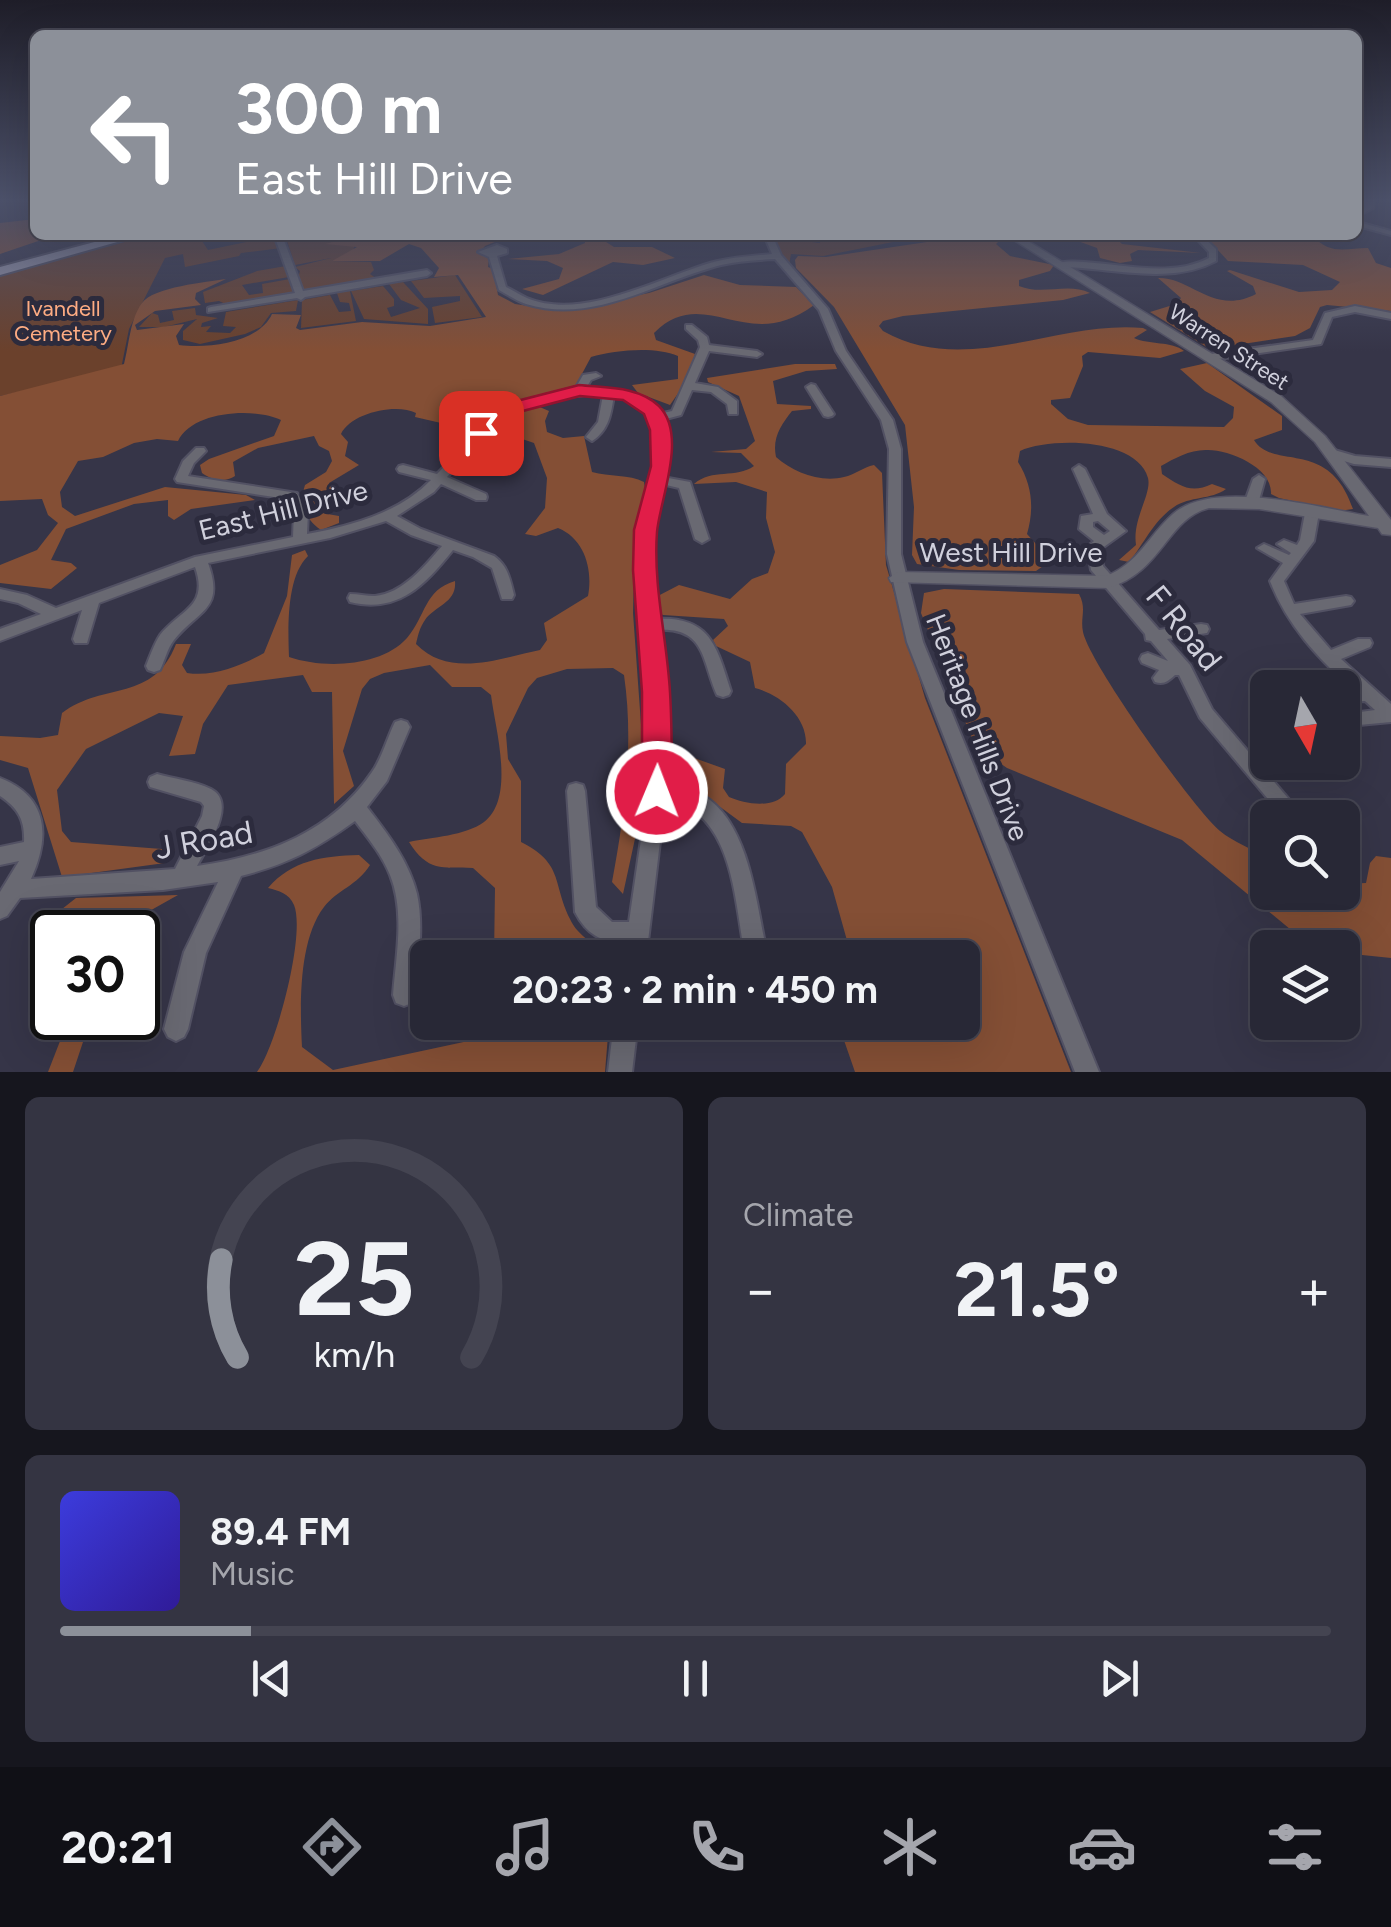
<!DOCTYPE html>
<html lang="en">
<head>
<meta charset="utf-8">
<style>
	:root { --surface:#282836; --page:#343442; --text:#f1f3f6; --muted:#a5a6ad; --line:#444451; --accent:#8c9099 }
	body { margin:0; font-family:Figtree,sans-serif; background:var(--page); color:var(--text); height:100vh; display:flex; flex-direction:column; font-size:38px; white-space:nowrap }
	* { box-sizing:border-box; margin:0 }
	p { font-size:32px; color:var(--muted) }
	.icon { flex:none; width:55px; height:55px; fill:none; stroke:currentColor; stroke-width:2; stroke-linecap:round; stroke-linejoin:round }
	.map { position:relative; height:1072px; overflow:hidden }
	.panel { display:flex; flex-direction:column; gap:25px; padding:25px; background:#16161e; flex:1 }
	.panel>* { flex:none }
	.banner { position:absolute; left:30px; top:30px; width:1332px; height:210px; border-radius:15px; box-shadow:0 10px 40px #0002,0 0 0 2px var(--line); background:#8c9099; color:#fff; overflow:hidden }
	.needle { width:65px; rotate:171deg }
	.fabs { position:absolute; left:1250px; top:670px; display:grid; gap:20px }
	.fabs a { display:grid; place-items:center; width:110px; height:110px; border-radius:15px; background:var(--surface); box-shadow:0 10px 40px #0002,0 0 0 2px var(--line); font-size:50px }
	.speed { position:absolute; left:30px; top:910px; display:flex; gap:20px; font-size:50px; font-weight:700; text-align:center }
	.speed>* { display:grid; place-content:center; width:130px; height:130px; border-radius:50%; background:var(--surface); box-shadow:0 10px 40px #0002,0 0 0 2px var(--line); line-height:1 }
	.speed .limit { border:5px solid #111; border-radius:15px; background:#fff; color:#111 }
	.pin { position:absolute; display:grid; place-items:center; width:85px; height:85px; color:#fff; margin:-42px; border-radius:20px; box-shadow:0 5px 15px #0006 }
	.me { position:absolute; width:110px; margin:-55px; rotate:1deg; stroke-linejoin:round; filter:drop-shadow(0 0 8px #0008) }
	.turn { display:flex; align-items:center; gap:35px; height:210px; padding:0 40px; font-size:45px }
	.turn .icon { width:130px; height:130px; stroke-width:2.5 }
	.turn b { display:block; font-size:70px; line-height:85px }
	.big { font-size:75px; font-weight:700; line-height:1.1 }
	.panel .tile { flex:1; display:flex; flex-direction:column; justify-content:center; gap:15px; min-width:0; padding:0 35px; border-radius:15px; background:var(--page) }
	.panel .dial { align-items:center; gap:0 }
	.dial svg { height:260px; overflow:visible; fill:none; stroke:var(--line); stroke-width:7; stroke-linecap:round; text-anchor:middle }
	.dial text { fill:var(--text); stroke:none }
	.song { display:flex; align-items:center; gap:30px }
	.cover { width:120px; height:120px; border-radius:15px; background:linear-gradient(135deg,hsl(240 70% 55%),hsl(250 70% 35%)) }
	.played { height:10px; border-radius:5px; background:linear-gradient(90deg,var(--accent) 15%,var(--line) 15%) }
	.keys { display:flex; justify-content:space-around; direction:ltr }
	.heat { display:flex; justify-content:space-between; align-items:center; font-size:55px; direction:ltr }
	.panel .tiles { flex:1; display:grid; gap:25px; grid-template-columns:1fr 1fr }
	.tile:last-child { grid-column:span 2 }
	.trip { position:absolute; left:410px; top:940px; width:570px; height:100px; border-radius:15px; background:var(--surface); box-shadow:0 10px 40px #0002,0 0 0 2px var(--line); font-weight:700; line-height:100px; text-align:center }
	.menu { display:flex; height:160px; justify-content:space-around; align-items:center; background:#101016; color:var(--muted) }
	.menu .icon { width:70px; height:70px }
	.menu .active { color:var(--accent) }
	.menu b { font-size:45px; color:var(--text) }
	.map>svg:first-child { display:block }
	.green { fill:#6b412c }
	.forest { fill:#844f35 }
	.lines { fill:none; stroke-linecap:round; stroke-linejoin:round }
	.minor-casing { stroke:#525163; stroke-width:4 }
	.tertiary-casing { stroke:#525163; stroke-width:3 }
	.primary-casing { stroke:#525163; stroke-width:4 }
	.minor { fill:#696972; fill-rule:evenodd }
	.tertiary { fill:#696972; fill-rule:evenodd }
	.primary { fill:#9999ac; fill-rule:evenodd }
	.route { fill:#e11d48; stroke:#92132f; stroke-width:2.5 }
	.labels { text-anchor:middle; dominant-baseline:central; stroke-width:10; stroke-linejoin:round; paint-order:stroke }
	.far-park-label { font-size:22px; fill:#feac83; stroke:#2c2b3d }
	.far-street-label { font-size:22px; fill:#d0d0dc; stroke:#2c2b3d }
	.street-label { font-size:28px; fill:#d0d0dc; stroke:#2c2b3d }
	.near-street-label { font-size:32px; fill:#d0d0dc; stroke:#2c2b3d }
</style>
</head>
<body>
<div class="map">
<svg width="1391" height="1072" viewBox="0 0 1391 1072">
	<rect width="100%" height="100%" fill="#363548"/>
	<!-- green -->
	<g class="green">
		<polygon points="150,235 198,235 208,250 275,236 281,248 241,253 239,256 185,267 183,254 165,258 129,329 121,369 0,396 0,276"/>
		<polygon points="322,235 359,235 324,241 355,245 352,253 332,261 371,262 374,270 370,274 380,281 305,293 298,278 300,271 295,267 331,258 295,265 287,241 310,237 312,241 323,241"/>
		<polygon points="775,235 801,235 803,241 820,243 820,237 827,235 928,235 823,256 791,254 789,265 774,241"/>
		<polygon points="286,266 289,277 242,285 249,295 263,293 262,284 290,279 293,293 289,296 232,307 219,301 205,303 203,292 257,271"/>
		<polygon points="455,275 482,317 435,323 432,307 460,301 460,296 424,298 411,281"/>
		<polygon points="403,282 428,309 428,324 364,319 351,291 383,286 394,299 394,306 387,308 391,317 420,308 401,300 389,284"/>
		<polygon points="350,291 356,321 301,328 302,300 330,295 339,312 351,311 349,303 340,302 337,293"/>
		<polygon points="298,300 296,311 271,313 261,327 245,334 200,344 183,340 183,331 197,319 164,327 139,327 152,313 158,315 160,323 174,320 172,311 195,308 196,315 218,318 202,323 201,327 211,326 206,332 230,333 236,327 223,326 226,312"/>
	</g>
	<!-- forest -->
	<g class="forest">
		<polygon points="35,219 35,235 56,235 0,254 0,223"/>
		<path d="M359,235H512L485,246L480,252L489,258L488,267L493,269L498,295L515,304L542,308H573L649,293L704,275L740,285L796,287L814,305C746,356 705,282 654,333L656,340L695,354L686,382L670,405L638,393L632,385L678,379V356C655,346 615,350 591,357L576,385L523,399L500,411L455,446L451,442L454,426L415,417L416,413C396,403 351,413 341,434L348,442L345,456L359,465L329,483L335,499L316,512L339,516V523L321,530C305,519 299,503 305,485L326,472L332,461L329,451L319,446L314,436L258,448L233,462L235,476C225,483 211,480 202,473L200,465L209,459L274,436L281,420C254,407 192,411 178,441L157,439L134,443L103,457L78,461L60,492L62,507L75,516L165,487L246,495L255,500L191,509L174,520L168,516V500L134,504L66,529L51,560L71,563L77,568L51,589L0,583V565L37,550L58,523L48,515L42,499L0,501V396L124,364C129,345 130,319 142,303C153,287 207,282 226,279L196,293L195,299L201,305L155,311L135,325L137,330L184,324L176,336L179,345C207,349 259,343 272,314L301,315L296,328L300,330L362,322L430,326L486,317L458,275L434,277L439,268L421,248L409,244L380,261H332L357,247L325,244Z"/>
		<polygon points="585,235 595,235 614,247 652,247 675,258 643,265 613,262 543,295 522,289 559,279 563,268 547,261 508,259 559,254 585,243"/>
		<path d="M937,235H1005L996,244L1010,256L1054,265L1050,271L1019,280V286C1042,296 1068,282 1090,293L1063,300L903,316L883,321L879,326L883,331C966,378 1056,320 1143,328L1147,330L1134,338C1149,345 1172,341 1184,351L1160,358L1088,352L1082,356L1083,366L1070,398L1051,400V404L1068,419L1088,425L1224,427L1233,418L1234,407L1205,391L1180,369L1207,363L1282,416V430L1254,440C1273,471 1329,437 1353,509L1339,511L1279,498L1271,494C1273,468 1230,450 1208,450C1191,449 1175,458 1161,466L1162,474C1180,486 1191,494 1212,484L1226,489C1211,500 1190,496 1174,507C1154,520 1144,544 1129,562L1119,560L1136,545C1132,519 1152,494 1148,478C1137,438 1051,437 1020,451L1018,462C1033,486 1034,510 1027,534L1045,554L1046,564L1036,571L959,570L917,564L912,555L914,507L905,425L834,307L796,268L795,260L798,256L826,257L927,242Z"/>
		<polygon points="1072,235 1113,235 1122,244 1201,253 1138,250 1130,254 1132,261 1120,263 1100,258 1097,248 1075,240 1030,239"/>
		<path d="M1204,235H1312C1330,256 1346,248 1368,248L1376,263L1391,268V311L1327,305L1320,307L1310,328L1295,336L1210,349L1150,312L1176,304L1181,298L1158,278C1191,277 1214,316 1256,294L1253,286L1227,271L1230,270L1299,292L1332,290L1340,282L1303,265L1228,261Z"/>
		<path d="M795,364H835L837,369L806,371L773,381L777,404L811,406V409L792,411C781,425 772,438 776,457C793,472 820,483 844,477C855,475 863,467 874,465L882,473L886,565L925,698L1071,1072H855L838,1023L962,1022V958L846,957L848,944L832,887L802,832L791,826L742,823L678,776L675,767L683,754L725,769L723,788L729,797C745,804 773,809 785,794L786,764L806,744C807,716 779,694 755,688L750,662L716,646L713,640L728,626L724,619L663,615L655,611L654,598L679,585L730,599L752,579L768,573L775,552L766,518L767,492L736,482L694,484C712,468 736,479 754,466L741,453L711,452L746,449L755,441L739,396L708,382L707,378Z"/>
		<path d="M535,405L549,411L545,421L547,432L563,438L584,436L592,472C609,477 629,474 644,482L647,501L635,531L633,613L644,766L641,811L623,894L612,882C625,813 634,744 624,675L613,668L567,669L537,678L528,688L506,734L508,759L521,781V842C564,864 552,882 570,919C578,937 597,945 610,957H494L495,888L473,868C441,867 428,872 409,842C432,837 465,836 484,822C516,798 495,728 491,695L481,687H452L430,665L384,673L370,679L362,689L343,751L354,786L334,804L332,692H312L303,675L228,685L203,724L195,754L169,756L183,716L159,713L86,749L57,790L62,831L71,842L175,850L165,863L62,877L28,768L0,760V736L40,738L58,735L62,713C105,681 153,703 176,644H191L182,665L187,673C214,677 240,666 264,653L287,596L292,555L305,550L308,556C286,577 288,629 289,657C324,669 381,667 407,638C426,616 424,590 455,581C457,603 436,605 425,620C420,627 418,635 416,644C450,679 499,658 540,650L547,640L544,623L588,596C593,570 585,539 558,528L536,536L525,534L545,508L547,478L534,443L501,432L523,408Z"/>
		<path d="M944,589L1079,594C1087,609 1080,617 1083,632C1090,664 1193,808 1220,831C1233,842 1253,849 1267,858L1268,892H1342L1343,884L1366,883L1370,863L1376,856L1391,858V958L1343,953L1342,948L1322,947L1302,939L1182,840L1007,768L975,746L921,613L924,593Z"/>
		<path d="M359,855L370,865C358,885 337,890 324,907C298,941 300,1007 302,1047L333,1070L473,1040L484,1023H609L605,1072H257C276,1047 306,934 294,905C289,893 279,891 268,888C292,860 323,856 359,855Z"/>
		<polygon points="178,895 137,918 129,932 89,932 90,919 57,913 76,898"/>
		<polygon points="69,1018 91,1018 73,1072 48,1072"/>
	</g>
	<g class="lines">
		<defs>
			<g id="minor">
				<polygon points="1366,200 1374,200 1373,208 1358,216 1358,211 1365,207"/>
				<polygon points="1358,222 1391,231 1391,235 1358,226"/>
				<polygon points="274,235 282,235 303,291 427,270 431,273 427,276 305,297 301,300 297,298 208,312 208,308 211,307 295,293"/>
				<path d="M764,235H772L781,255L828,309L846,351L893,420L901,449V554L923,642L1099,1072H1075L907,642L887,554L889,449L881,420L836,351L819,310L775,259C757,260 738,261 721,265C657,281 594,325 526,304C517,301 508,295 499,290L489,257L478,252L497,245L507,249V253L497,256L506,287C513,290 520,295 527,298C582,321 657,279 710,263C730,257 751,256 772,254Z"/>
				<path d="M1193,235H1201L1216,249V261C1169,286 1110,267 1059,267L1055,264C1067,260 1082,262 1095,263C1132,266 1175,276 1209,258V252Z"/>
				<polygon points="1355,306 1391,313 1391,319 1355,312 1332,317 1321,344 1211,360 1206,357 1211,354 1313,340 1325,313"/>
				<path d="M686,325H692L707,337L709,345L757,351L762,354L757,357L709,351L695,383L718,387L737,401V414H729L727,404L711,392L692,390L681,415L662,420L667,453L663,477L690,482L709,539L702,543L695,539L679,488L662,484L651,548L657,619C711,616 717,648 731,691L729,695L723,697L717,695C702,662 706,627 658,630L667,726L666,784C682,786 697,790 710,800C748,829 756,899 765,943L762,950L754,954L746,950L743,943C734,892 730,809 665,800L646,958H624L626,943C601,942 587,935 575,912L567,791L569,785L576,783L583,785L585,791L596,907L612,922H629L648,791L649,726L637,548L655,453L650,419L635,401L614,395C611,414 609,430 592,441L586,437L598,422L603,395C566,394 528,402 497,425C479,439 463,460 447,477L486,494L487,497L486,500H476L441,484L434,492L397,516L421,529L494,556C508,566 510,579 514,595L512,599H502L492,568L473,557L453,550C425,585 398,614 350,602L348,598L350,594C358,594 366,596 375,596C402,594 425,566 442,546L411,535L386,521L330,538L208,563C225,610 199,609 174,640C167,649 165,660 160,670L154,672L148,670L146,666C150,656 154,644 160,635C181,609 209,607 195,567L99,603L87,643H75L73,639L82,610L0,641V629L41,614L18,603L0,599V589L27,595L56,608L195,557L293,537L294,512L287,499L177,482L175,479L183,461L196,448H204L206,451L194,463L188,476L297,493L308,512L307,534C351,526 399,513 431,480L399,472L397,469L399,466L403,465L437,474L488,421L525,400L575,389L583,375L596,373L601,376L591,380L586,388C620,389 635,388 659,414L672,411L700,347L698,340L686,329Z"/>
				<polygon points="811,384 815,385 834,414 832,416 828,417 824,416 806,387"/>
				<polygon points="1331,449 1355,456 1391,459 1391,467 1354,464 1327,456 1325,453 1327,450"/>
				<path d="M1079,465L1085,469L1107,514L1126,531L1101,549L1103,566L1159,630L1201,624L1207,625L1209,629L1207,633L1167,639L1190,665L1212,709L1305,818H1284L1200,718L1179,675H1175C1168,681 1164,685 1155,682L1153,678L1159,670L1142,663L1140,659L1142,655L1148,653L1168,661L1151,641L1146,640L1145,634L1091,570L1087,547L1094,541L1079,529L1081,516L1093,514L1073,469ZM1098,521L1110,531L1104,535L1093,527V522Z"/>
				<polygon points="1259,475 1265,479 1258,504 1251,508 1246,507 1244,504 1253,479"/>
				<path d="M1312,509L1319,513L1314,541L1284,581L1294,604L1346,596L1351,597L1354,601L1351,605L1300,614L1331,650L1358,639H1370L1372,643L1370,647L1341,659L1391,704V722L1359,725L1353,723L1350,718L1353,713L1375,710L1365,701L1342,702V690L1352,689C1317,657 1287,625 1270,581L1283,563L1257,548L1264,544L1289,555L1291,553L1277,544L1284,540L1297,545L1300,540L1305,513Z"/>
				<path d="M401,720L407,722L410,727L387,781L367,807C387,833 409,861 417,894C424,926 418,962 415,995L412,1003L404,1006L396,1003L393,995C396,956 405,912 390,875C382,855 368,838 355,821C316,849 288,864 241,876L206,953L188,1029L184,1037L176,1041L168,1037L164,1029L184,952L218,882L163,890L20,898L7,916L0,919V892L19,861L0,865V847L24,842C25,820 18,808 0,796V778C49,797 50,837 31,879L175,869L202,816L204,806L201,802L150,787L148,782L150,777L157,774C174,779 195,781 211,789C238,803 207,847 197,866C268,856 331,832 372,772C382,758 387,738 395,722Z"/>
				<polygon points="614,1022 638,1022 632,1072 608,1072"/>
			</g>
			<path id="tertiary" d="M1006,235H1018L1281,396L1325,436L1391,520V535L1382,534L1378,528L1259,509L1209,508C1166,519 1163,572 1108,588L891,582L889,578L898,572L1106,576C1138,564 1149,535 1173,514C1213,478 1320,508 1369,516L1315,442L1271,402Z"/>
			<polygon id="primary" points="121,235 142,235 0,275 0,267"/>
		</defs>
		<!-- minor casing -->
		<use href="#minor" class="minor-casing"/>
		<!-- tertiary casing -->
		<use href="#tertiary" class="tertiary-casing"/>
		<!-- primary casing -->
		<use href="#primary" class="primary-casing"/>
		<!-- minor -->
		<use href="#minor" class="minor"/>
		<!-- tertiary -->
		<use href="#tertiary" class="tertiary"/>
		<!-- primary -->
		<use href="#primary" class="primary"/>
	</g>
	<!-- sky -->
	<linearGradient id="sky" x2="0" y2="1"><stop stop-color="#1e1d28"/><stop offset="0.57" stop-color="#4c516a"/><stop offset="1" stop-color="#4c516a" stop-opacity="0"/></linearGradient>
	<rect width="1391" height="351" fill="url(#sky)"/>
	<!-- route -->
	<path class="route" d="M579,385C606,388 638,386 659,406C688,435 660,499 657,532C653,586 667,639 670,692C672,725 672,758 672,792L668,801L657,804L646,801L642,792V692L633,570L634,530L651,466L650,430L644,414L623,400L580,396L523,411L488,437H474L472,433L509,403Z"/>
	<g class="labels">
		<!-- far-park labels -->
		<g class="far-park-label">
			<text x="63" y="308">Ivandell<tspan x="63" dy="25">Cemetery</tspan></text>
		</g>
		<!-- far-street labels -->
		<g class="far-street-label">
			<text transform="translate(1229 347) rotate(33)">Warren Street</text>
		</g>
		<!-- street labels -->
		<g class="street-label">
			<text transform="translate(283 510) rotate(-14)">East Hill Drive</text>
			<text x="1011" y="552">West Hill Drive</text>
			<text transform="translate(978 727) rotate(69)">Heritage Hills Drive</text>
		</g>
		<!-- near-street labels -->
		<g class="near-street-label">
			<text transform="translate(1184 628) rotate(51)">F Road</text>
			<text transform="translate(204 840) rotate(-10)">J Road</text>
		</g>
	</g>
</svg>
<div class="fabs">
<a><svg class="needle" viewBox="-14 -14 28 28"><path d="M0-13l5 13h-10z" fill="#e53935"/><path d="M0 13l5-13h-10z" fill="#a5a6ad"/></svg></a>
<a><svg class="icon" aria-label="search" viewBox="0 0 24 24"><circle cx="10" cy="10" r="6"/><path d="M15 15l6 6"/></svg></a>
<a><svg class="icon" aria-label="layers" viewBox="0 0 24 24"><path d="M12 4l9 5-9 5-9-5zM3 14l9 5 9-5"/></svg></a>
</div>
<div class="speed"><div class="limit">30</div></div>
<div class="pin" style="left:481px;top:433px;background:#d93025"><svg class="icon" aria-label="arrive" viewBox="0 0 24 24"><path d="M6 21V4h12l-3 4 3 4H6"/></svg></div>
<svg class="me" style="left:657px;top:792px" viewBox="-20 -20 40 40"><circle r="17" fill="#e11d48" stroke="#fff" stroke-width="3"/><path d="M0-11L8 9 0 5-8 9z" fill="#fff"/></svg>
<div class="trip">20:23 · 2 min · 450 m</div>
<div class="banner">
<div class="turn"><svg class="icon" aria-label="left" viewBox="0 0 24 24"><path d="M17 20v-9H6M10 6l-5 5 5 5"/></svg><div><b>300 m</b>East Hill Drive</div></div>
</div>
</div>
<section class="panel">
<div class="tiles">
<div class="tile dial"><svg viewBox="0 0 100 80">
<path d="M14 69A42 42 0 1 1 86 69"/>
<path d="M14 69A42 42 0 0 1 9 39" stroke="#8c9099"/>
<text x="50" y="56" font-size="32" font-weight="700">25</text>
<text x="50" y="72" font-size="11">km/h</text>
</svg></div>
<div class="tile"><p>Climate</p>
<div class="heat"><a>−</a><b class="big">21.5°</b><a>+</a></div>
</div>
<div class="tile">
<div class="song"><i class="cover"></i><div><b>89.4 FM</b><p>Music</p></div></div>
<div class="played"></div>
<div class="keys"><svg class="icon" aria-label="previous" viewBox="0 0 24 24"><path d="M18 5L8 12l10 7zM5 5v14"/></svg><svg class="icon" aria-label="pause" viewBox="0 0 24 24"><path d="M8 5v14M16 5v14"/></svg><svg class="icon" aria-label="next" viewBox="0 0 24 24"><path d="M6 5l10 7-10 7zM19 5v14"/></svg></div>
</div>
</div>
</section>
<nav class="menu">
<b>20:21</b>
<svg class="icon active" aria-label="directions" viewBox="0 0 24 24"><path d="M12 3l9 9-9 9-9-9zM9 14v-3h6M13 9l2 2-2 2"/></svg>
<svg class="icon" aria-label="music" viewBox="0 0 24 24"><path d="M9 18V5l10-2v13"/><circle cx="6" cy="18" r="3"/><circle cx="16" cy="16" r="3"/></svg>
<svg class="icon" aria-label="phone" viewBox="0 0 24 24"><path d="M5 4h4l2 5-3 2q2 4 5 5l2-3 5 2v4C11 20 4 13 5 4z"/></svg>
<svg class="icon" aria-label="climate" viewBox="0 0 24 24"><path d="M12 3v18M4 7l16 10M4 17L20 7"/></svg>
<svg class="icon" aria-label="car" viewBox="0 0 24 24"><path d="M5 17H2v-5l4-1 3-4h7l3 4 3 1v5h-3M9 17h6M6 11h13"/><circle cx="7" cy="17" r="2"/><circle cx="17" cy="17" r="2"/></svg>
<svg class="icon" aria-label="filters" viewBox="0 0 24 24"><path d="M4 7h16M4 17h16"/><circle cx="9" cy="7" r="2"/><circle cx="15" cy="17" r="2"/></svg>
</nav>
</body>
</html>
